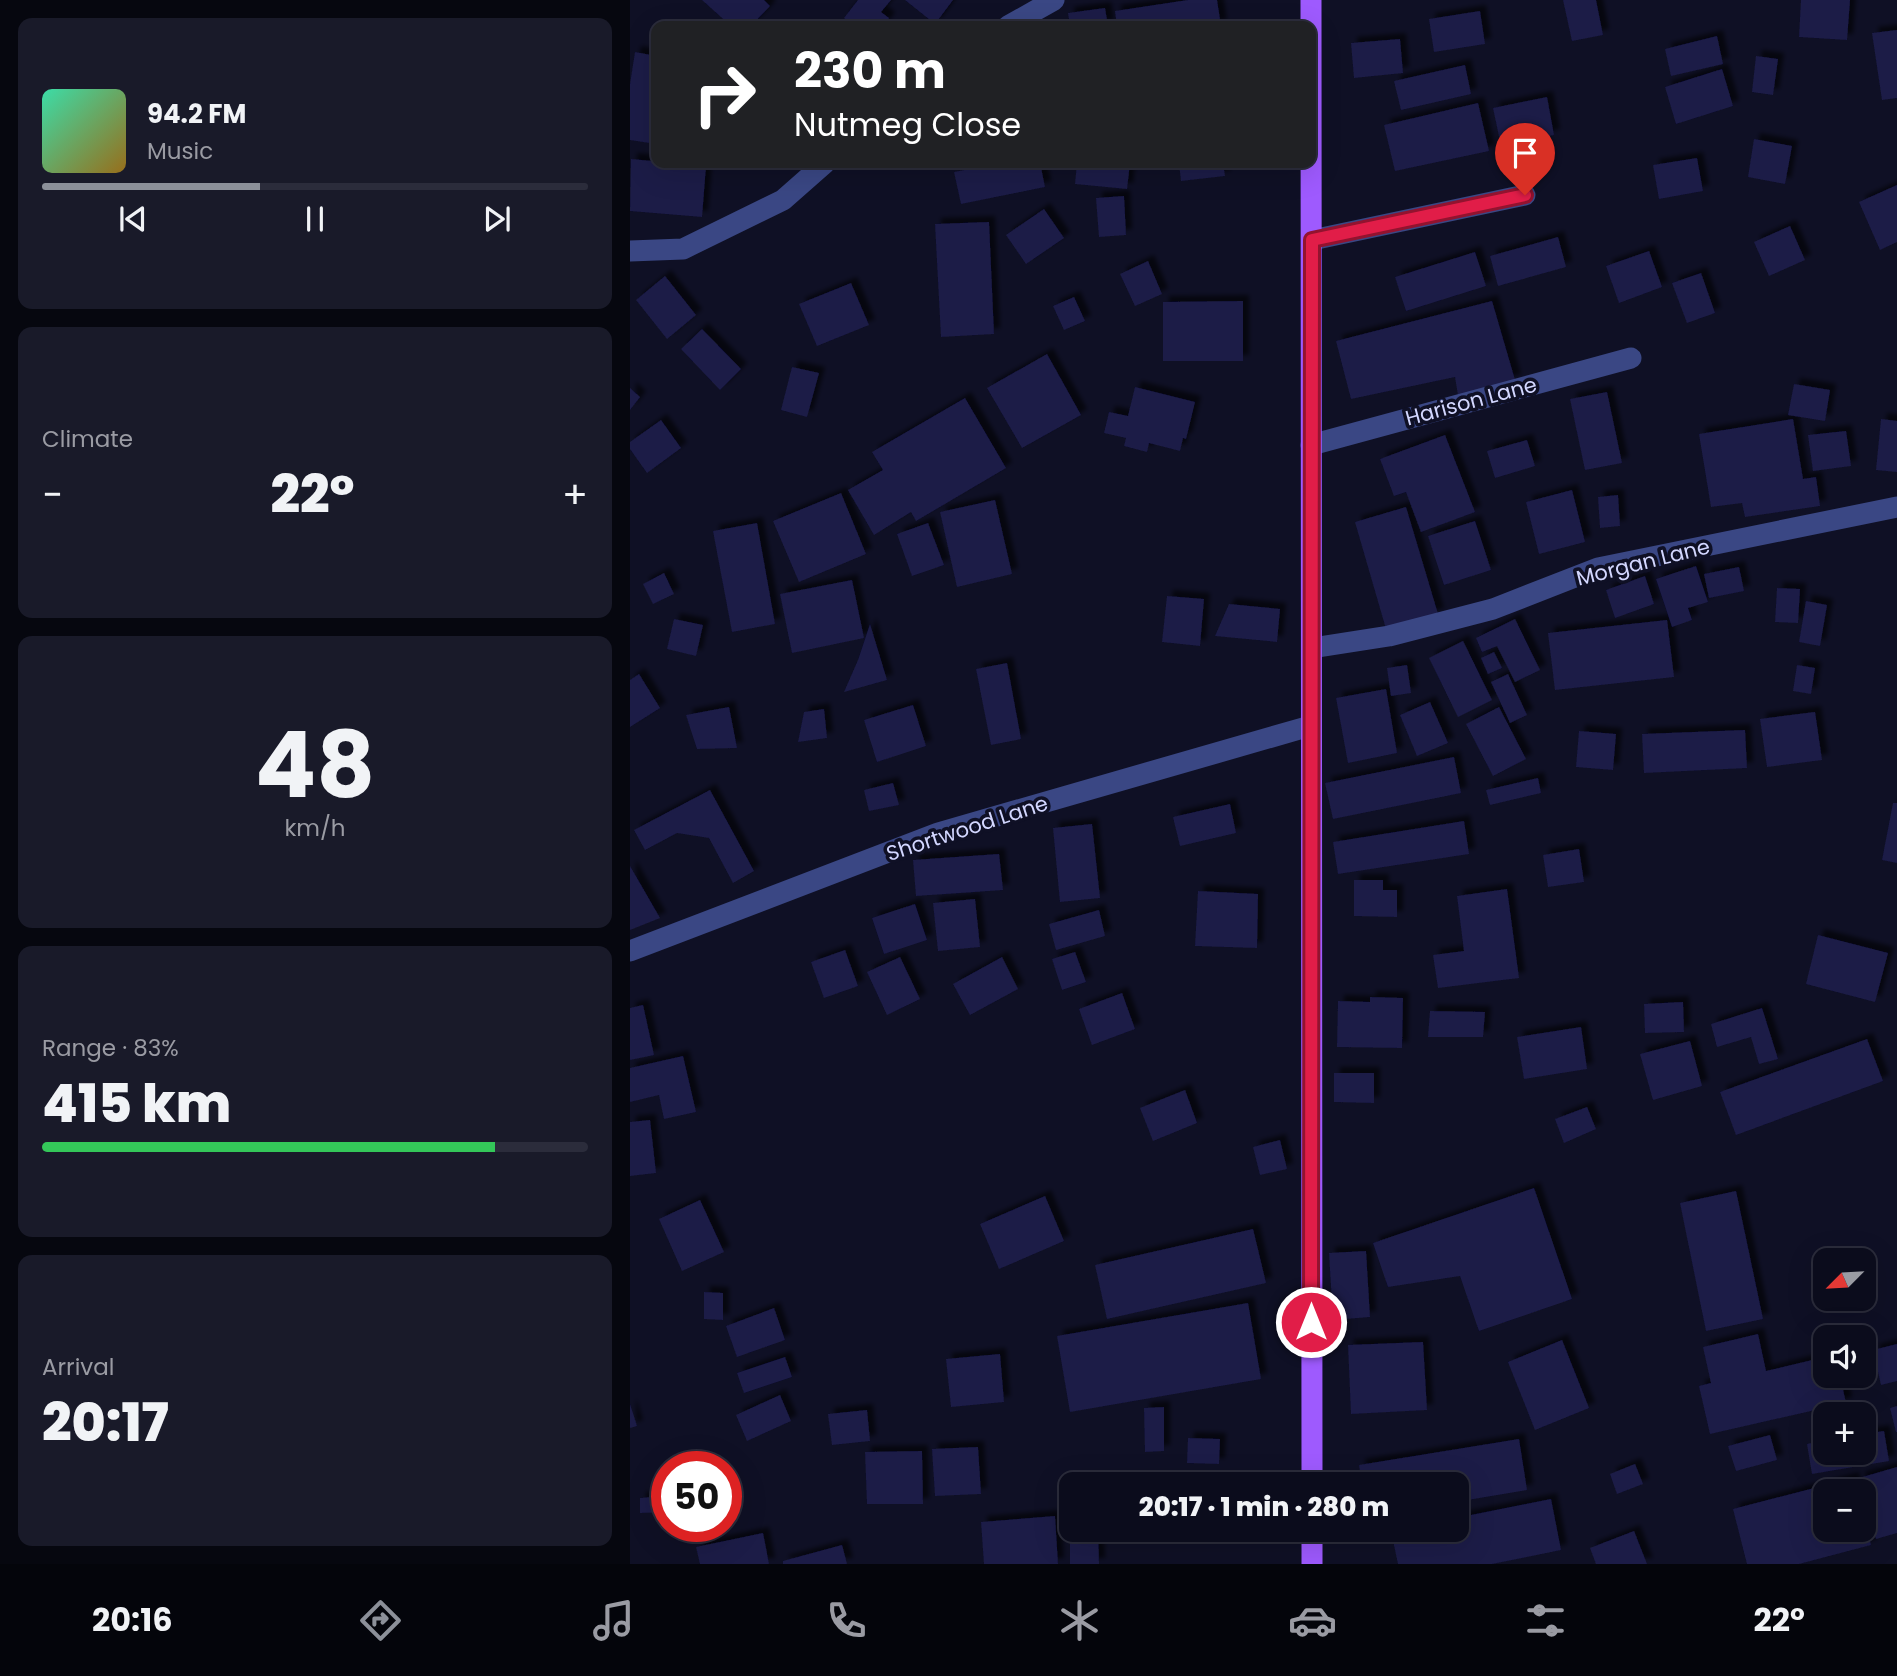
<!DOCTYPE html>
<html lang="en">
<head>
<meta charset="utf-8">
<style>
	:root { --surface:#0b0c1c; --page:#191a29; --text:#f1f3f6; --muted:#9a9ba3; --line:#2b2c3b; --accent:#8c9099 }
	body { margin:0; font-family:Poppins,sans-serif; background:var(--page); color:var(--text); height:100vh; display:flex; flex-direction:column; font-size:26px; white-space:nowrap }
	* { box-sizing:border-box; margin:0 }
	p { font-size:23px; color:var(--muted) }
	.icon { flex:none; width:38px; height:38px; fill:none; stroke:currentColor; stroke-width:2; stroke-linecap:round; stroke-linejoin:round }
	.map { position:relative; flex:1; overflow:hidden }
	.panel { display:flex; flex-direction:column; gap:18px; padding:18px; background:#06070f; width:630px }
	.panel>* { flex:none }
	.hud { position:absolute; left:21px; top:21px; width:665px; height:147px; border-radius:14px; box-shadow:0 7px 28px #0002,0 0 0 2px var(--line); background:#202124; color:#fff; overflow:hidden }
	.needle { width:46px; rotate:246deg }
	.buttons { position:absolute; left:1183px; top:1248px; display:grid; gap:14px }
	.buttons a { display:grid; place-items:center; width:63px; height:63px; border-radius:14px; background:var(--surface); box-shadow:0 7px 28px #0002,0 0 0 2px var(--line); font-size:35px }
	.speed { position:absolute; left:21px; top:1451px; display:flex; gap:14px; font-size:35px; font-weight:700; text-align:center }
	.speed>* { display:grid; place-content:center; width:91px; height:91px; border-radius:50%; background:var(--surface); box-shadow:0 7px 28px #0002,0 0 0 2px var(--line); line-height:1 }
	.speed .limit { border:10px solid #d22; background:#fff; color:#111 }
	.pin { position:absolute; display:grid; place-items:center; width:60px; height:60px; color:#fff; margin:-72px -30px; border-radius:50% 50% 50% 0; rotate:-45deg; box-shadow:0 0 7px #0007 }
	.pin .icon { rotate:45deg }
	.me { position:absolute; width:77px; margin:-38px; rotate:0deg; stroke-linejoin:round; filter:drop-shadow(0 0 5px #0008) }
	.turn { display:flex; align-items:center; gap:24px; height:147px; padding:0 28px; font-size:32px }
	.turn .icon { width:91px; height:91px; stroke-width:2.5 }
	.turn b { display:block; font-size:49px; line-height:60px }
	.big { font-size:52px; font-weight:800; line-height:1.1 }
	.panel .card { flex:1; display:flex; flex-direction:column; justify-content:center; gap:10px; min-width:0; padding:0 24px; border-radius:14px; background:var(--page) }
	.panel .dial { align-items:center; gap:0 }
	.dial b { font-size:91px; line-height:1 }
	.song { display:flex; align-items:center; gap:21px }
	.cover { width:84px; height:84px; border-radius:10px; background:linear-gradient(135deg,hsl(160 70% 55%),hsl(40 70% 35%)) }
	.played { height:7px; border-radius:4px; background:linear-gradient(90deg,var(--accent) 40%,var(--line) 40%) }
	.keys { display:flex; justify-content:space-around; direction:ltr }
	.heat { display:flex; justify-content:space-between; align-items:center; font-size:38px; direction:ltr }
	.charge { height:10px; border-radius:5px; background:linear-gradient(90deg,#34c759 83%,var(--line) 0) }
	.trip { position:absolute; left:429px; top:1472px; width:410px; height:70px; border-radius:14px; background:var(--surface); box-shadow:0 7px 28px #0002,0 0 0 2px var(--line); font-weight:800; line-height:70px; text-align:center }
	.tab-bar { display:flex; height:112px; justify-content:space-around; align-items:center; background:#04050b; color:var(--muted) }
	.tab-bar .icon { width:49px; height:49px }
	.tab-bar .active { color:var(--accent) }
	.tab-bar b { font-size:32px; color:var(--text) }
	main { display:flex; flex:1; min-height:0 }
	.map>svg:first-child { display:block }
	.building { fill:#1b1b46; filter:url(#shadow) }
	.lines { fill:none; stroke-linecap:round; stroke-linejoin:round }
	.minor { stroke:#3a4784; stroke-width:21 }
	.major { stroke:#9e5afe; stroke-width:21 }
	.route-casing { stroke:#92132f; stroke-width:18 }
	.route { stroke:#e11d48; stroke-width:12 }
	.labels { text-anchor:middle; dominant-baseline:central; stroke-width:7; stroke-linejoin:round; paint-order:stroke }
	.street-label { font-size:21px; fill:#d3d7ff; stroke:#0f1025 }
</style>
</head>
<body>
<main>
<section class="panel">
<div class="card">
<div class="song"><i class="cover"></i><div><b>94.2 FM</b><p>Music</p></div></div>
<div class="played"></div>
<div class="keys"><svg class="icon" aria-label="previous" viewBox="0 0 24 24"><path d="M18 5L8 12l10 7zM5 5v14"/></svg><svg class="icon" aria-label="pause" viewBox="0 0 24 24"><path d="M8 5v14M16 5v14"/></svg><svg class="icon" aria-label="next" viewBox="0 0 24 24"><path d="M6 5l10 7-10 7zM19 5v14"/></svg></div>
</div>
<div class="card"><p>Climate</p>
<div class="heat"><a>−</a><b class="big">22°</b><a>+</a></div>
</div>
<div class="card dial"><b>48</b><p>km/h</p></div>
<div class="card"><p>Range · 83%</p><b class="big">415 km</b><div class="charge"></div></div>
<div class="card"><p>Arrival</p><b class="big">20:17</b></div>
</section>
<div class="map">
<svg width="1267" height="1564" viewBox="0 0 1267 1564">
	<defs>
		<filter id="shadow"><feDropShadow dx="6" dy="-6" stdDeviation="2" flood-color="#0009"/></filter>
	</defs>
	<rect width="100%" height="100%" fill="#0f1025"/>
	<!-- building -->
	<g class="building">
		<polygon points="72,0 134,0 140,6 121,26 101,26"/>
		<polygon points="228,0 261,0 251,12 259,18 253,26 224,26 214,18"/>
		<polygon points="275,0 323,0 305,24"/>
		<polygon points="558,0 587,0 591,26 487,26 485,11"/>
		<polygon points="933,0 966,0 973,35 942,41"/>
		<polygon points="1171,0 1220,0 1217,40 1169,37"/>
		<polygon points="475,8 478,26 440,26 438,13"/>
		<polygon points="850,11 855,44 804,52 799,19"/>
		<polygon points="1267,30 1267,98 1252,100 1242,33"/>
		<polygon points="1087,36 1093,64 1041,76 1035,49"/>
		<polygon points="770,39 773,73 724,78 721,43"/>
		<polygon points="5,52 26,56 26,144 0,140 0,84"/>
		<polygon points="1126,56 1148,59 1143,95 1122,92"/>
		<polygon points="835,65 841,94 771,110 764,81"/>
		<polygon points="1092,69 1103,106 1046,124 1035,87"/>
		<polygon points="917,97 924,135 871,146 863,108"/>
		<polygon points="848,103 859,151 765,171 754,125"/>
		<polygon points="1124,139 1162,146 1155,184 1118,177"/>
		<polygon points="1067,158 1073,191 1029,199 1023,165"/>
		<polygon points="1,159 76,166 72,217 0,211"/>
		<polygon points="370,163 410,163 415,187 331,204 324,172"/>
		<polygon points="447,163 500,163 497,189 445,184"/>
		<polygon points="549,163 593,163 595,176 551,181"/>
		<polygon points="1267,185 1267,242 1250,250 1229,202"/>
		<polygon points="494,196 496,235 469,237 466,198"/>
		<polygon points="414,209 434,238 396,264 376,235"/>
		<polygon points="359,222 364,334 311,337 305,224"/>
		<polygon points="1160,226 1175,260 1139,276 1124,242"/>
		<polygon points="928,237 936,267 868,286 860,256"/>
		<polygon points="1019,251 1032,287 989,303 976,266"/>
		<polygon points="845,252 856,286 776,311 765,277"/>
		<polygon points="518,261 532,294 505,306 490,274"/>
		<polygon points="1071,273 1085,313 1057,323 1042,283"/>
		<polygon points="35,276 66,315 37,339 6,300"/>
		<polygon points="221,283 239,325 187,346 169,304"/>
		<polygon points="444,297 455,321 434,330 423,306"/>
		<polygon points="613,301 613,361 533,361 533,302"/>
		<polygon points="862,301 885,380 828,395 825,377 721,399 706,341"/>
		<polygon points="72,329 111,369 90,390 51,349"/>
		<polygon points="417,354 451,415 392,448 357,388"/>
		<polygon points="162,367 189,373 177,417 151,410"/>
		<polygon points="1164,384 1200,390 1195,421 1158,415"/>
		<polygon points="505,387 565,402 556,439 553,438 550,451 519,443 517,452 494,446 496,438 474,433 479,412 498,416"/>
		<polygon points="0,388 10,397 0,410"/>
		<polygon points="977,392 992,463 955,470 940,399"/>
		<polygon points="335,398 376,468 286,521 281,512 244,535 218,490 253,470 242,452"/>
		<polygon points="1163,419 1173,479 1186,477 1190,506 1115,517 1112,503 1081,507 1069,434"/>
		<polygon points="1251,419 1267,421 1267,472 1246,470"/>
		<polygon points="31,420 51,448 17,473 0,449 0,442"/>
		<polygon points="1216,431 1221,466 1183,471 1178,435"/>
		<polygon points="815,435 845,512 791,532 776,492 764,496 750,459"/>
		<polygon points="897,440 905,466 865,478 857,451"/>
		<polygon points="942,490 955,542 909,554 896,502"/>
		<polygon points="211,493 236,554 169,582 143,521"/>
		<polygon points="988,495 990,526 970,528 968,497"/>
		<polygon points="365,500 382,574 327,587 310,512"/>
		<polygon points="776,507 808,614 756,629 725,522"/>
		<polygon points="845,521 861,570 814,585 798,536"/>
		<polygon points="127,523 145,624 102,632 83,531"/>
		<polygon points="298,523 314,565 282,576 267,534"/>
		<polygon points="1066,566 1078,602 1058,608 1062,620 1042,627 1026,579"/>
		<polygon points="1109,567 1114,591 1079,598 1074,574"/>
		<polygon points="34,573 44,594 23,604 13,584"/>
		<polygon points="1015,576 1024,604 985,618 976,590"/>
		<polygon points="222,580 234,638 162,653 150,594"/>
		<polygon points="1147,588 1170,589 1168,623 1145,622"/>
		<polygon points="537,596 574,599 570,646 532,642"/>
		<polygon points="1176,601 1197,605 1190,646 1169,642"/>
		<polygon points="599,604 650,609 647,642 585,636"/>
		<polygon points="44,619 73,625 66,656 37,649"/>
		<polygon points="885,619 910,670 885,682 867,646 852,652 846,638"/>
		<polygon points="1037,620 1044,677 925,690 918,633"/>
		<polygon points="240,624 257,680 214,692 228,660"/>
		<polygon points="833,641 862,700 828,717 799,658"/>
		<polygon points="864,652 872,668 858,674 851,658"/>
		<polygon points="377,663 391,739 361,745 346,669"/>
		<polygon points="777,665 781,693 761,696 757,668"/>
		<polygon points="1167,665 1185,668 1181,694 1163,691"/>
		<polygon points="9,674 30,708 0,727 0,680"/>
		<polygon points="878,674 897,715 880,723 861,682"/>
		<polygon points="756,689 767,753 718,763 706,698"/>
		<polygon points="800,702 818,743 787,756 770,715"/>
		<polygon points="283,705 296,746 247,762 234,720"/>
		<polygon points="99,707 107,748 67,749 56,715"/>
		<polygon points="869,707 896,759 863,776 836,724"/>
		<polygon points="194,709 197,738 168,742 174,712"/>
		<polygon points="1185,712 1192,760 1137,767 1130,719"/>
		<polygon points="1115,730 1117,768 1014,773 1012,734"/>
		<polygon points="949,731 986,734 983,770 946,767"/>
		<polygon points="824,757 831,793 703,819 695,783"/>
		<polygon points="908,778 911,793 860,805 856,790"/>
		<polygon points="263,783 269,805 239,811 234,790"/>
		<polygon points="80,790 124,871 103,883 79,838 47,833 15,850 4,830"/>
		<polygon points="1263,803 1267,803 1267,863 1252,860"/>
		<polygon points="600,804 606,833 550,846 543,817"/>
		<polygon points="834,821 839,854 708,874 703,842"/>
		<polygon points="462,824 470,898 430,902 423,828"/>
		<polygon points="949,849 954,882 918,887 913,855"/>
		<polygon points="369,854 373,890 286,896 283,860"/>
		<polygon points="0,866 30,918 0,930"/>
		<polygon points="724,880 753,880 753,890 767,890 767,917 724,916"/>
		<polygon points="877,889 889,978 808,988 803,955 834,951 827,896"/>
		<polygon points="568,891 628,894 627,948 565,946"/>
		<polygon points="345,899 350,947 308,951 303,903"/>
		<polygon points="285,904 297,940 254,954 242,918"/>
		<polygon points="469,910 475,936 426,950 419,924"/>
		<polygon points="1188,935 1258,953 1245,1002 1176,984"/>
		<polygon points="215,950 228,986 194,998 181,962"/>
		<polygon points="445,952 456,982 432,990 422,959"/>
		<polygon points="270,957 290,999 257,1015 237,972"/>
		<polygon points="372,957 388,989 340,1015 323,984"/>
		<polygon points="492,993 505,1029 462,1045 449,1009"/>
		<polygon points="740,997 773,998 772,1048 707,1047 708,1001 740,1002"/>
		<polygon points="1053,1002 1054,1032 1015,1033 1014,1004"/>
		<polygon points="13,1005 24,1055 0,1060 0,1008"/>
		<polygon points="1132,1008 1148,1059 1129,1064 1121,1037 1087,1047 1081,1024"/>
		<polygon points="800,1011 855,1012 853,1037 798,1037"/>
		<polygon points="951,1027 957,1069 894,1079 887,1037"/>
		<polygon points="1237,1039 1253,1081 1106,1135 1090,1092"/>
		<polygon points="1060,1041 1072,1086 1023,1100 1010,1054"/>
		<polygon points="53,1056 66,1112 34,1119 29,1095 0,1102 0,1068"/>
		<polygon points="704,1073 744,1073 744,1103 704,1102"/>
		<polygon points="555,1090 567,1123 523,1141 510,1108"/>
		<polygon points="957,1107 966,1129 934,1143 925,1119"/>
		<polygon points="20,1120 26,1173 0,1176 0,1122"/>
		<polygon points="650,1140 657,1169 630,1175 623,1147"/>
		<polygon points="904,1188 942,1299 849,1331 830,1276 758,1287 743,1243"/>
		<polygon points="1106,1191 1133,1319 1076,1331 1050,1203"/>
		<polygon points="415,1196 434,1241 369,1269 350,1224"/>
		<polygon points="70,1200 94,1252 52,1271 29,1219"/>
		<polygon points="623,1229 636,1283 477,1319 465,1265"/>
		<polygon points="736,1251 740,1317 703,1320 699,1253"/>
		<polygon points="74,1292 93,1293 93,1320 74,1319"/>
		<polygon points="618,1303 631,1379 440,1412 427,1336"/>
		<polygon points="144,1308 155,1340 107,1357 96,1326"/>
		<polygon points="1128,1334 1136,1371 1195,1357 1195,1376 1210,1376 1216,1403 1080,1434 1069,1386 1081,1383 1073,1347"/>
		<polygon points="932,1340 959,1408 905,1430 878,1362"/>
		<polygon points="793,1342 797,1410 721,1414 718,1345"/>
		<polygon points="1267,1344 1267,1381 1251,1385 1243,1350"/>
		<polygon points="370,1354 374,1402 321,1407 316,1359"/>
		<polygon points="155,1357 162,1377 114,1393 107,1373"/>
		<polygon points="150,1395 161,1421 117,1441 106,1415"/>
		<polygon points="0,1404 7,1426 0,1428"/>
		<polygon points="1267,1406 1267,1432 1266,1432 1260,1408"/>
		<polygon points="534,1407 534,1451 515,1452 514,1408"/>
		<polygon points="237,1410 240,1441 202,1445 198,1414"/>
		<polygon points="1254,1431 1259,1461 1182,1474 1177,1444 1195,1440 1195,1452 1234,1452 1234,1434"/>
		<polygon points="1140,1435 1147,1460 1106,1471 1098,1446"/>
		<polygon points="558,1438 590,1439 589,1464 557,1463"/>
		<polygon points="889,1439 897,1490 826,1502 826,1484 732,1484 729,1465"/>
		<polygon points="348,1447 351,1494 305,1496 302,1449"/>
		<polygon points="292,1451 293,1504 237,1504 235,1452"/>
		<polygon points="1005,1464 1013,1484 987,1494 980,1474"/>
		<polygon points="1267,1467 1267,1533 1246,1539 1229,1478"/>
		<polygon points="1223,1478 1226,1491 1195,1491 1195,1530 1234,1530 1235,1522 1241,1545 1169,1564 1117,1564 1103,1509"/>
		<polygon points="35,1496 36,1512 10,1513 10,1498"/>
		<polygon points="921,1499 931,1550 862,1564 768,1564 761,1531 826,1530 826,1518"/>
		<polygon points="425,1516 428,1564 354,1564 351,1522"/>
		<polygon points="440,1530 468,1530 469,1564 440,1564"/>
		<polygon points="1004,1531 1017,1564 966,1564 960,1548"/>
		<polygon points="133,1533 139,1564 70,1564 66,1547"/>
		<polygon points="212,1545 217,1564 153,1564 153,1561"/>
	</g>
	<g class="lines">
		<!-- minor -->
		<g class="minor">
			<polyline points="378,26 424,0"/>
			<polyline points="682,240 895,195"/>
			<polyline points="0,251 53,249 153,200 195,163"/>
			<polyline points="681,445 1001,358"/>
			<polyline points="682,648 759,636 863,609 968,568 1267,507"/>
			<polyline points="0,951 308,833 680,726"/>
		</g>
		<!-- major -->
		<g class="major">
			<polyline points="681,0 682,1484"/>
			<polyline points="682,1530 682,1564"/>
		</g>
	</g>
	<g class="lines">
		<defs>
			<polyline id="route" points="681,1322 682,240 895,195"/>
		</defs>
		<!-- route casing -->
		<use href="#route" class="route-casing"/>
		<!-- route -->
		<use href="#route" class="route"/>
	</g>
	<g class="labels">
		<!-- street labels -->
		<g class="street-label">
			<text transform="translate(841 401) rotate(-15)">Harison Lane</text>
			<text transform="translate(1013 562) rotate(-14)">Morgan Lane</text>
			<text transform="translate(337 828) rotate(-18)">Shortwood Lane</text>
		</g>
	</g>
</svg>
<div class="buttons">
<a><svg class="needle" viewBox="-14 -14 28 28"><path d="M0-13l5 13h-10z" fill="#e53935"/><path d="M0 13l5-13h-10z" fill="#9a9ba3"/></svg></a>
<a><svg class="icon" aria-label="sound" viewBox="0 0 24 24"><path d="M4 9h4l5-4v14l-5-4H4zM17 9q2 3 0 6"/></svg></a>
<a>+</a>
<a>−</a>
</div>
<div class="speed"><div class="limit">50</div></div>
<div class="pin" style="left:895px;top:195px;background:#d93025"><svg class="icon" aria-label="arrive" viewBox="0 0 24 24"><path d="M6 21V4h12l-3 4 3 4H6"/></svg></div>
<svg class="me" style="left:681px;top:1322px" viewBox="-20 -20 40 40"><circle r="17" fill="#e11d48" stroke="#fff" stroke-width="3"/><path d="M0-11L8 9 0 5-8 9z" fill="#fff"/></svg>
<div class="trip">20:17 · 1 min · 280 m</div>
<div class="hud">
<div class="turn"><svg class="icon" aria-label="right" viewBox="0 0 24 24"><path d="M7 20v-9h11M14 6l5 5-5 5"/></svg><div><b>230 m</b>Nutmeg Close</div></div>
</div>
</div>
</main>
<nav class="tab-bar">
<b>20:16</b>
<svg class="icon active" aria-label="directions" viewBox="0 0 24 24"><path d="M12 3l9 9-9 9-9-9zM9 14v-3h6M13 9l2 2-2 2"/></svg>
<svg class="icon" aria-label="music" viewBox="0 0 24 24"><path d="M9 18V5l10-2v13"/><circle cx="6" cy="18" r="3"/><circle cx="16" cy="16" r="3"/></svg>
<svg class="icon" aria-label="phone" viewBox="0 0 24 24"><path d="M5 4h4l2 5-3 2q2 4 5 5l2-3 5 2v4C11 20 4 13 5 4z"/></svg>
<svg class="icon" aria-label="climate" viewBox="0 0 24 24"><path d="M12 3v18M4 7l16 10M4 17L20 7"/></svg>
<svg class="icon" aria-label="car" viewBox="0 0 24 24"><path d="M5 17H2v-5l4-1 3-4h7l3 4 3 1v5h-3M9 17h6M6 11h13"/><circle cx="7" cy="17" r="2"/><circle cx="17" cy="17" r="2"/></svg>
<svg class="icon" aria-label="filters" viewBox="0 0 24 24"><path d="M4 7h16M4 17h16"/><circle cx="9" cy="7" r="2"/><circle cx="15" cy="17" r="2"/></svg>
<b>22°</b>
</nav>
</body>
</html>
